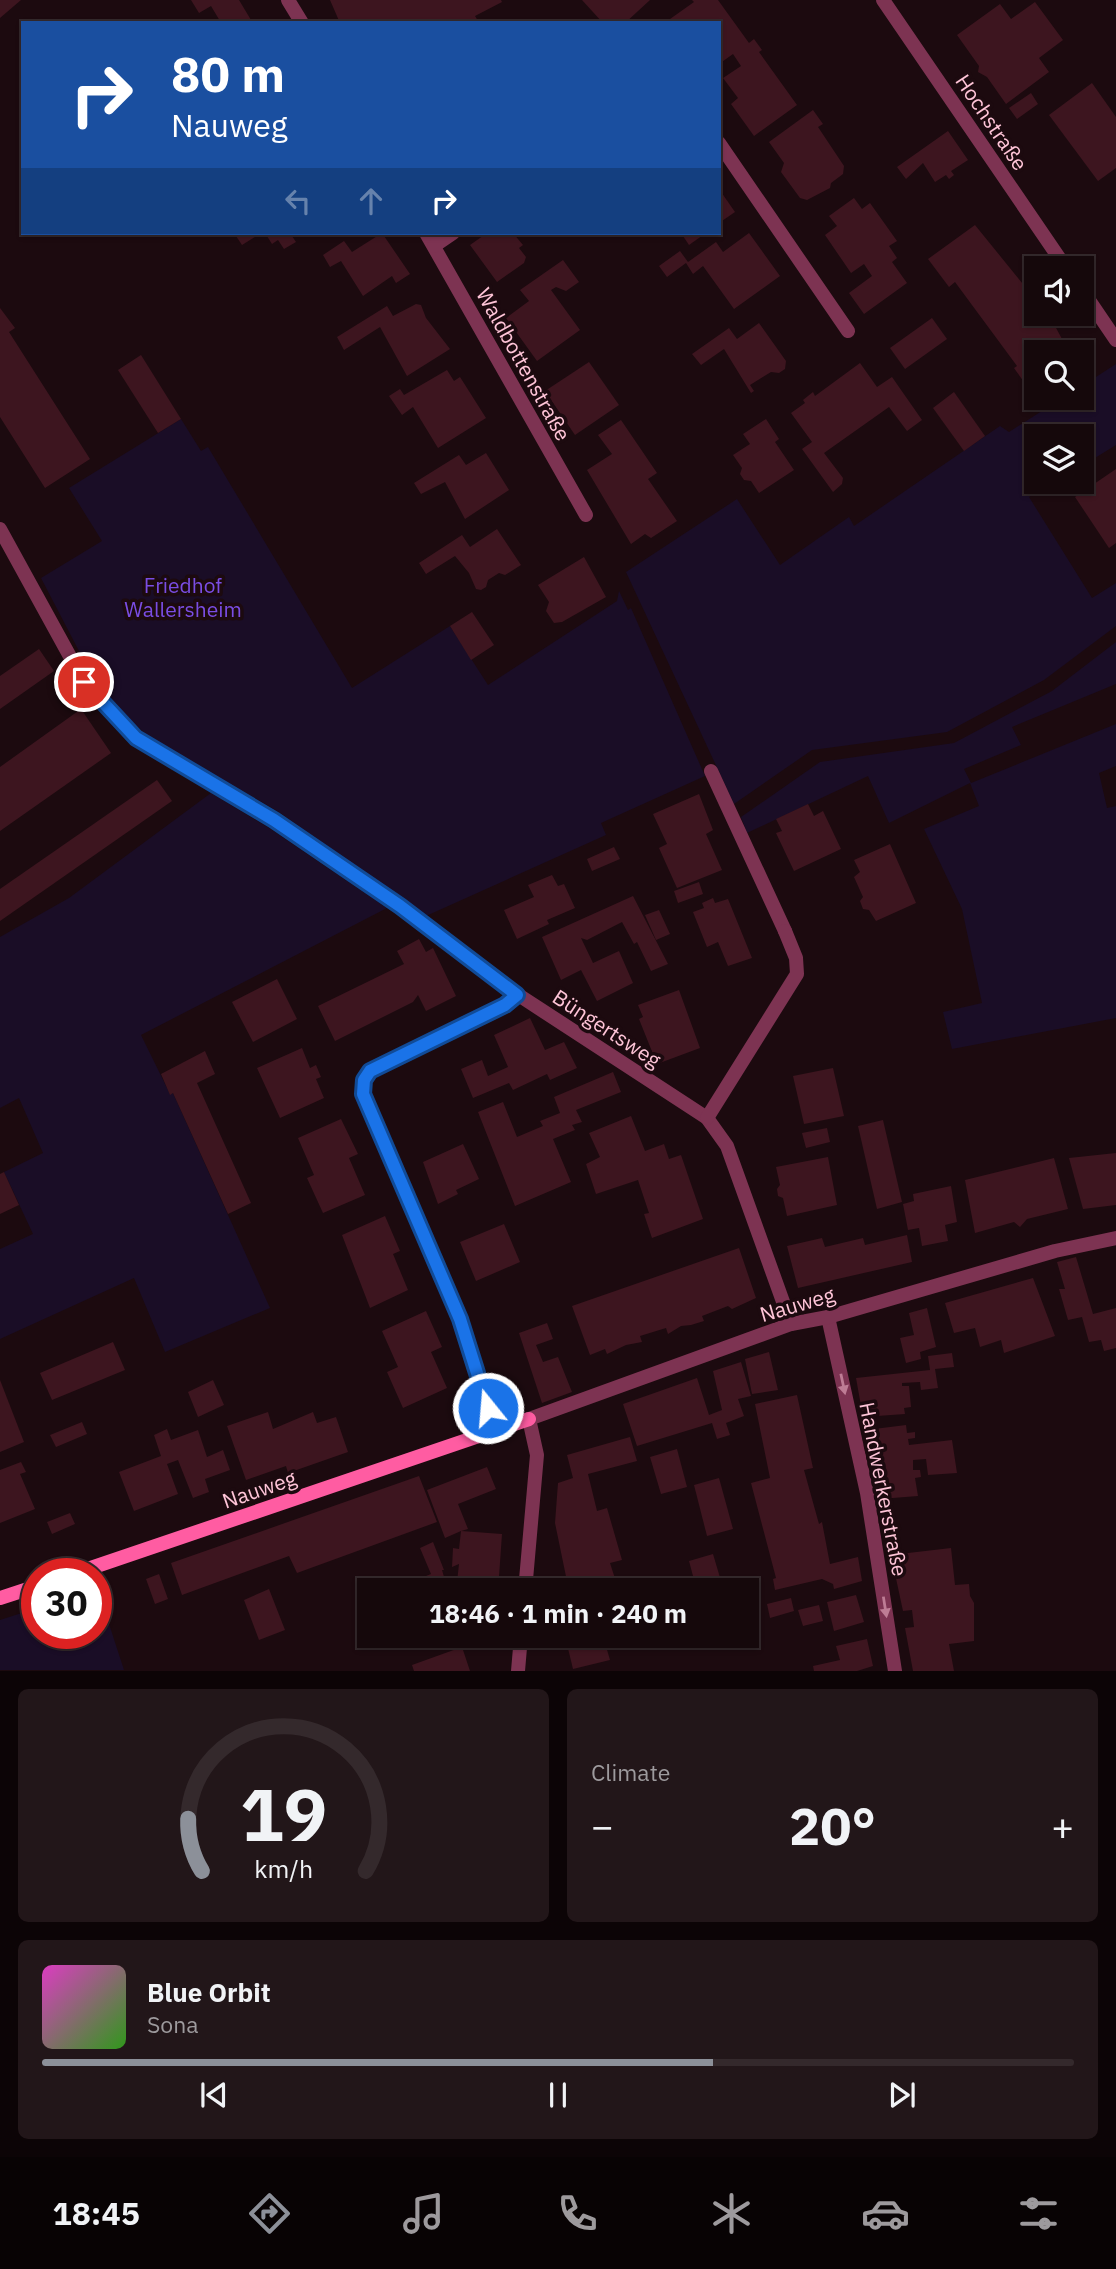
<!DOCTYPE html>
<html lang="en">
<head>
<meta charset="utf-8">
<style>
	:root { --surface:#15080b; --page:#221619; --text:#f1f3f6; --muted:#9d9a9d; --line:#34292c; --accent:#8c9099 }
	body { margin:0; font-family:"IBM Plex Sans",sans-serif; background:var(--page); color:var(--text); height:100vh; display:flex; flex-direction:column; font-size:26px; white-space:nowrap }
	* { box-sizing:border-box; margin:0 }
	p { font-size:23px; color:var(--muted) }
	.icon { flex:none; width:38px; height:38px; fill:none; stroke:currentColor; stroke-width:2; stroke-linecap:round; stroke-linejoin:round }
	.map { position:relative; height:1671px; overflow:hidden }
	.sheet { display:flex; flex-direction:column; gap:18px; padding:18px; background:#0c0406; flex:1 }
	.sheet>* { flex:none }
	.guide { position:absolute; left:21px; top:21px; width:700px; height:214px; border-radius:0px; box-shadow:0 2px 5px #0004,0 0 0 2px var(--line); background:#1a4fa0; color:#fff; overflow:hidden }
	.controls { position:absolute; left:1024px; top:256px; display:grid; gap:14px }
	.controls a { display:grid; place-items:center; width:70px; height:70px; border-radius:0px; background:var(--surface); box-shadow:0 2px 5px #0004,0 0 0 2px var(--line); font-size:35px }
	.speed { position:absolute; left:21px; top:1558px; display:flex; gap:14px; font-size:35px; font-weight:700; text-align:center }
	.speed>* { display:grid; place-content:center; width:91px; height:91px; border-radius:50%; background:var(--surface); box-shadow:0 2px 5px #0004,0 0 0 2px var(--line); line-height:1 }
	.speed .limit { border:10px solid #d22; background:#fff; color:#111 }
	.pin { position:absolute; display:grid; place-items:center; width:60px; height:60px; color:#fff; margin:-30px; border:4px solid #fff; border-radius:50%; box-shadow:0 2px 7px #0007 }
	.me { position:absolute; width:77px; margin:-38px; rotate:343deg; stroke-linejoin:round; filter:drop-shadow(0 0 5px #0008) }
	.turn { display:flex; align-items:center; gap:24px; height:147px; padding:0 35px; font-size:32px }
	.turn .icon { width:91px; height:91px; stroke-width:2.5 }
	.turn b { display:block; font-size:49px; line-height:60px }
	.lanes { display:flex; align-items:center; height:66px; padding:0 35px; background:#0003; justify-content:center; gap:35px; direction:ltr }
	.lanes .off { opacity:.35 }
	.big { font-size:52px; font-weight:700; line-height:1.1 }
	.sheet .widget { flex:1; display:flex; flex-direction:column; justify-content:center; gap:10px; min-width:0; padding:0 24px; border-radius:10px; background:var(--page) }
	.sheet .dial { align-items:center; gap:0 }
	.dial svg { height:182px; overflow:visible; fill:none; stroke:var(--line); stroke-width:7; stroke-linecap:round; text-anchor:middle }
	.dial text { fill:var(--text); stroke:none }
	.song { display:flex; align-items:center; gap:21px }
	.cover { width:84px; height:84px; border-radius:10px; background:linear-gradient(135deg,hsl(310 70% 55%),hsl(110 70% 35%)) }
	.played { height:7px; border-radius:4px; background:linear-gradient(90deg,var(--accent) 65%,var(--line) 65%) }
	.keys { display:flex; justify-content:space-around; direction:ltr }
	.heat { display:flex; justify-content:space-between; align-items:center; font-size:38px; direction:ltr }
	.sheet .tiles { flex:1; display:grid; gap:18px; grid-template-columns:1fr 1fr }
	.widget:last-child { grid-column:span 2 }
	.trip { position:absolute; left:357px; top:1578px; width:402px; height:70px; border-radius:0px; background:var(--surface); box-shadow:0 2px 5px #0004,0 0 0 2px var(--line); font-weight:700; line-height:70px; text-align:center }
	.tabs { display:flex; height:112px; justify-content:space-around; align-items:center; background:#080304; color:var(--muted) }
	.tabs .icon { width:49px; height:49px }
	.tabs .on { color:var(--accent) }
	.tabs b { font-size:32px; color:var(--text) }
	.map>svg:first-child { display:block }
	.green { fill:#1a0d26 }
	.building { fill:#3d151f }
	.lines { fill:none; stroke-linecap:round; stroke-linejoin:round }
	.lane { stroke:#7d3352; stroke-width:14 }
	.street { stroke:#7d3352; stroke-width:14 }
	.secondary { stroke:#ff5ca2; stroke-width:14 }
	.oneway { fill:#be7c95 }
	.route-casing { stroke:#114b97; stroke-width:18 }
	.route { stroke:#1a73e8; stroke-width:12 }
	.labels { text-anchor:middle; dominant-baseline:central; stroke-width:7; stroke-linejoin:round; paint-order:stroke }
	.street-label { font-size:21px; fill:#ffc5d8; stroke:#1c0a0f }
	.park-label { font-size:21px; fill:#7a4de3; stroke:#1c0a0f }
</style>
</head>
<body>
<div class="map">
<svg width="1116" height="1671" viewBox="0 0 1116 1671">
	<rect width="100%" height="100%" fill="#1c0a0f"/>
	<!-- green -->
	<g class="green">
		<polygon points="1116,364 1116,445 1082,466 1082,436 1036,436 1036,481 1055,481 1029,497 1092,598 1116,583 1116,626 1044,680 947,732 812,750 734,804 626,572 737,499 780,565 849,517 854,526 1000,426 1009,432 1064,397 1082,397 1082,386"/>
		<polygon points="181,419 201,451 208,447 352,688 450,626 488,685 617,601 619,591 628,610 631,608 705,776 601,823 606,835 426,916 279,812 149,737 114,704 92,676 41,578 102,541 69,488"/>
		<polygon points="1116,642 1116,684 1012,727 1021,745 964,769 971,783 1116,724 1116,766 1099,773 1107,808 1116,806 1116,1018 952,1049 943,1012 982,1003 962,909 924,829 979,806 970,783 889,823 868,776 747,833 741,817 820,762 954,743 1052,691"/>
		<polygon points="211,793 269,828 387,908 141,1035 170,1094 173,1093 270,1308 165,1352 134,1278 0,1339 0,1249 33,1234 4,1172 43,1153 19,1098 0,1108 0,937 69,898"/>
		<polygon points="97,1587 124,1670 0,1670 0,1620 37,1608 37,1633 96,1633"/>
	</g>
	<!-- building -->
	<g class="building">
		<polygon points="0,0 21,0 0,18"/>
		<polygon points="191,0 239,0 251,20 216,23 220,21 211,6 199,13"/>
		<polygon points="330,0 501,0 502,2 475,16 478,21 475,23 340,23"/>
		<polygon points="582,0 650,0 625,23 603,23"/>
		<polygon points="692,0 718,0 749,43 754,39 762,50 759,52 797,105 754,136 731,104 738,98 723,78 741,66 733,54 719,64 719,23 673,23 670,19 694,2"/>
		<polygon points="1035,2 1063,40 1039,58 1049,72 1006,104 987,77 978,72 979,66 957,35 1000,4 1011,19"/>
		<polygon points="1092,83 1116,117 1116,168 1098,181 1049,115"/>
		<polygon points="1031,93 1038,104 1017,119 1009,108"/>
		<polygon points="813,110 823,124 818,127 844,166 843,174 831,183 830,188 807,200 800,198 781,172 784,163 769,142"/>
		<polygon points="948,131 968,160 951,171 954,175 949,179 946,175 935,182 923,163 906,179 897,167"/>
		<polygon points="719,189 735,212 719,223"/>
		<polygon points="854,198 862,209 870,203 897,241 889,246 897,258 892,262 907,283 864,314 849,293 872,276 864,264 851,273 825,235 837,226 829,216"/>
		<polygon points="975,225 1031,294 1028,295 1036,306 1036,313 1041,313 1052,328 1055,326 1069,352 1036,352 1036,393 1033,395 1014,368 1017,366 955,282 949,287 928,259"/>
		<polygon points="234,233 261,233 242,245"/>
		<polygon points="265,233 290,233 296,242 284,249 278,240 272,244"/>
		<polygon points="382,233 410,274 396,283 392,276 363,296 341,261 330,267 323,255 344,241 352,252"/>
		<polygon points="487,233 513,233 523,245 519,248 526,257 524,263 497,282 470,245"/>
		<polygon points="681,233 706,233 689,245"/>
		<polygon points="749,233 780,276 734,309 703,266 693,274 686,263 667,277 659,266 680,251 688,262 716,242 723,252"/>
		<polygon points="563,260 579,282 566,291 556,287 551,290 580,330 537,361 506,318 529,301 520,290"/>
		<polygon points="416,304 421,305 426,318 450,349 407,376 380,327 344,350 337,337 387,306 393,316"/>
		<polygon points="0,308 15,328 9,332 90,459 45,488 0,417"/>
		<polygon points="932,318 947,339 905,369 890,348"/>
		<polygon points="759,323 786,361 785,369 779,373 771,372 750,385 754,391 751,393 724,349 701,365 692,354 729,328 737,339"/>
		<polygon points="141,355 181,419 158,433 118,370"/>
		<polygon points="589,362 619,405 575,435 545,391"/>
		<polygon points="860,363 877,387 892,377 922,420 907,431 889,407 824,453 843,478 842,484 833,492 802,449 812,442 791,413 805,403 803,400 813,392 815,396"/>
		<polygon points="447,370 454,381 460,377 486,418 438,448 413,407 402,415 389,396 400,389 404,395"/>
		<polygon points="954,392 985,436 964,451 933,408"/>
		<polygon points="766,419 779,439 775,442 794,470 759,493 751,481 744,480 740,474 742,468 733,455 750,444 743,434"/>
		<polygon points="621,420 657,473 648,479 677,521 651,538 645,534 631,544 587,470 612,454 598,435"/>
		<polygon points="486,453 509,490 465,519 445,482 421,494 414,483 459,455 466,465"/>
		<polygon points="1116,469 1116,543 1109,548 1075,497"/>
		<polygon points="497,529 521,565 505,575 499,573 488,580 486,587 481,590 476,589 469,573 455,556 426,574 419,563 462,535 470,547"/>
		<polygon points="584,557 606,597 562,622 554,623 546,611 549,602 538,585"/>
		<polygon points="472,612 494,645 471,660 450,626"/>
		<polygon points="39,649 54,671 0,709 0,676"/>
		<polygon points="81,709 111,753 0,831 0,767"/>
		<polygon points="157,780 172,801 0,921 0,889"/>
		<polygon points="699,794 713,830 706,834 722,870 677,888 659,848 667,844 653,814"/>
		<polygon points="808,804 814,816 823,811 841,849 794,871 776,833 782,831 776,819"/>
		<polygon points="890,844 916,903 876,921 869,910 863,909 860,901 863,897 854,877 860,872 854,860"/>
		<polygon points="614,847 620,859 592,871 587,859"/>
		<polygon points="552,875 558,886 564,884 575,908 547,920 549,924 517,939 504,910 534,897 528,885"/>
		<polygon points="699,882 703,894 678,903 674,891"/>
		<polygon points="633,896 668,964 651,971 637,942 634,944 622,922 587,940 581,938 593,963 619,951 633,983 597,1001 581,970 561,980 542,937"/>
		<polygon points="713,898 715,903 728,899 752,958 728,966 718,942 707,947 693,912 704,908 702,903"/>
		<polygon points="659,910 670,934 656,940 645,915"/>
		<polygon points="419,939 426,952 433,948 456,996 426,1011 418,995 413,1002 335,1041 318,1006 404,964 397,951"/>
		<polygon points="277,979 297,1019 253,1042 232,1002"/>
		<polygon points="679,990 700,1048 657,1064 639,1019 643,1017 638,1005"/>
		<polygon points="530,1018 545,1050 564,1042 577,1068 550,1080 547,1074 513,1090 509,1083 473,1098 461,1069 482,1060 488,1076 508,1067 494,1035"/>
		<polygon points="302,1048 310,1068 316,1065 321,1077 316,1079 324,1098 280,1118 257,1068"/>
		<polygon points="205,1051 215,1074 197,1083 251,1203 228,1214 173,1093 170,1095 161,1074"/>
		<polygon points="833,1068 844,1116 804,1124 793,1076"/>
		<polygon points="613,1072 621,1092 576,1110 582,1122 572,1125 575,1130 553,1139 571,1182 515,1206 478,1112 503,1102 517,1137 543,1126 540,1121 560,1113 554,1097"/>
		<polygon points="631,1116 645,1151 664,1144 669,1159 681,1155 703,1219 652,1238 644,1214 649,1213 638,1180 596,1194 586,1164 600,1157 589,1133"/>
		<polygon points="341,1119 358,1154 349,1158 365,1195 323,1213 307,1178 314,1175 298,1138"/>
		<polygon points="883,1120 902,1202 877,1209 858,1126"/>
		<polygon points="827,1128 830,1142 806,1148 802,1133"/>
		<polygon points="463,1144 479,1179 456,1190 458,1194 438,1204 423,1162"/>
		<polygon points="1116,1153 1116,1205 1083,1209 1069,1158"/>
		<polygon points="828,1157 837,1205 787,1216 783,1198 778,1196 777,1189 780,1185 776,1167"/>
		<polygon points="1054,1158 1068,1209 1027,1219 1020,1227 1014,1222 975,1233 965,1180"/>
		<polygon points="4,1172 19,1205 0,1214 0,1174"/>
		<polygon points="951,1186 957,1222 945,1225 948,1241 922,1246 919,1228 908,1230 903,1204 914,1201 913,1194"/>
		<polygon points="385,1216 400,1251 393,1254 408,1290 370,1308 342,1235"/>
		<polygon points="504,1224 520,1262 476,1281 460,1242"/>
		<polygon points="907,1235 912,1262 798,1288 787,1246 822,1238 825,1247 863,1238 865,1245"/>
		<polygon points="739,1248 756,1298 732,1309 728,1306 702,1316 704,1321 691,1325 681,1326 668,1334 666,1328 640,1336 642,1342 626,1345 607,1354 605,1349 590,1355 572,1306"/>
		<polygon points="1076,1257 1093,1314 1116,1308 1116,1348 1104,1351 1101,1340 1089,1342 1082,1317 1068,1320 1059,1289 1065,1289 1057,1262"/>
		<polygon points="1033,1278 1055,1336 1004,1353 1001,1340 980,1347 975,1328 954,1333 945,1303"/>
		<polygon points="927,1308 936,1347 920,1352 921,1359 906,1363 900,1338 914,1335 909,1313"/>
		<polygon points="426,1311 442,1347 431,1352 447,1388 403,1408 387,1372 398,1367 382,1331"/>
		<polygon points="547,1323 553,1339 536,1345 543,1362 558,1357 572,1392 542,1403 519,1333"/>
		<polygon points="113,1342 125,1370 52,1400 40,1373"/>
		<polygon points="769,1352 778,1390 752,1394 745,1359"/>
		<polygon points="952,1353 954,1367 935,1369 938,1388 921,1390 920,1382 902,1383 902,1386 909,1386 911,1407 904,1408 905,1414 863,1417 856,1378 930,1370 928,1356"/>
		<polygon points="741,1362 751,1396 738,1399 744,1416 726,1423 730,1435 717,1439 712,1423 637,1446 623,1404 697,1378 709,1415 722,1410 713,1371"/>
		<polygon points="0,1380 24,1442 0,1452"/>
		<polygon points="213,1380 224,1405 198,1417 188,1392"/>
		<polygon points="797,1395 813,1468 804,1470 819,1524 822,1522 830,1564 858,1557 862,1581 834,1589 833,1584 822,1579 775,1590 773,1579 776,1578 751,1483 770,1478 755,1404"/>
		<polygon points="268,1412 273,1429 313,1412 317,1423 336,1417 348,1452 288,1473 286,1466 246,1480 227,1426"/>
		<polygon points="82,1422 87,1434 56,1447 50,1435"/>
		<polygon points="906,1425 907,1433 915,1432 915,1438 908,1439 909,1445 952,1440 957,1473 928,1475 926,1459 913,1460 913,1470 920,1470 921,1477 915,1478 918,1496 880,1499 866,1430"/>
		<polygon points="167,1429 171,1440 198,1430 207,1457 223,1450 230,1470 205,1479 209,1492 193,1498 178,1460 167,1464 178,1494 134,1511 119,1472 161,1456 154,1435"/>
		<polygon points="630,1437 637,1461 588,1474 597,1511 607,1508 622,1560 610,1563 619,1591 569,1591 555,1523 558,1483 573,1478 567,1455"/>
		<polygon points="677,1449 687,1487 661,1494 650,1457"/>
		<polygon points="21,1462 26,1472 20,1474 35,1509 0,1523 0,1470"/>
		<polygon points="487,1467 496,1489 458,1504 468,1529 461,1531 502,1534 498,1591 456,1591 459,1564 452,1567 453,1548 459,1549 461,1531 445,1538 427,1490"/>
		<polygon points="419,1476 437,1522 297,1573 289,1556 182,1595 171,1563"/>
		<polygon points="719,1478 733,1529 707,1536 694,1485"/>
		<polygon points="70,1513 75,1524 52,1534 47,1522"/>
		<polygon points="433,1542 444,1570 442,1570 444,1577 435,1579 438,1588 389,1591 431,1574 420,1548"/>
		<polygon points="951,1548 955,1585 969,1584 970,1596 974,1603 974,1641 949,1644 954,1671 913,1671 905,1628 914,1627 912,1610 903,1611 891,1555"/>
		<polygon points="713,1554 724,1591 697,1591 689,1561"/>
		<polygon points="159,1574 168,1599 155,1604 146,1579"/>
		<polygon points="269,1589 285,1630 259,1640 244,1600"/>
		<polygon points="856,1595 864,1622 834,1631 827,1602"/>
		<polygon points="369,1598 369,1614 360,1617 355,1603"/>
		<polygon points="791,1598 794,1611 770,1618 767,1604"/>
		<polygon points="819,1605 823,1621 803,1626 798,1610"/>
		<polygon points="421,1636 452,1636 452,1637 425,1646"/>
		<polygon points="565,1636 603,1636 610,1660 573,1669"/>
		<polygon points="867,1639 873,1666 857,1671 814,1671 813,1666 840,1660 836,1646"/>
		<polygon points="462,1647 470,1671 414,1671 412,1665"/>
	</g>
	<g class="lines">
		<!-- lane -->
		<polyline class="lane" points="711,771 785,931"/>
		<!-- street -->
		<g class="street">
			<polyline points="288,0 302,23"/>
			<polyline points="883,0 1066,268"/>
			<polyline points="719,143 848,331"/>
			<polyline points="426,233 586,515"/>
			<polyline points="434,246 453,233"/>
			<polyline points="1082,290 1116,340"/>
			<polyline points="0,529 84,682 136,738 274,819 400,906 517,994 707,1118 727,1146 791,1324"/>
			<polyline points="707,1118 797,974 796,958 785,931"/>
			<polyline points="828,1317 867,1493 895,1671"/>
			<polyline points="495,1430 460,1319 363,1094 364,1080 370,1071 504,1005 517,994"/>
			<polyline points="525,1591 537,1455 529,1419 791,1324 828,1317 1055,1251 1116,1238"/>
			<polyline points="518,1671 521,1636"/>
		</g>
		<!-- secondary -->
		<g class="secondary">
			<polyline points="76,1573 529,1419"/>
			<polyline points="0,1598 37,1586"/>
		</g>
	</g>
	<!-- one-way arrows -->
	<defs><path id="oneway-solid" d="M-6-.8H1V-3.2L6.5 0L1 3.2V.8H-6Z" transform="scale(1.75)"/></defs>
	<g class="oneway">
		<use href="#oneway-solid" transform="translate(843 1384) rotate(78)"/>
		<use href="#oneway-solid" transform="translate(885 1607) rotate(81)"/>
	</g>
	<g class="lines">
		<defs>
			<polyline id="route" points="84,682 136,738 274,820 400,906 517,995 505,1005 370,1071 364,1080 363,1094 460,1319 488,1408"/>
		</defs>
		<!-- route casing -->
		<use href="#route" class="route-casing"/>
		<!-- route -->
		<use href="#route" class="route"/>
	</g>
	<g class="labels">
		<!-- street labels -->
		<g class="street-label">
			<text transform="translate(992 122) rotate(56)">Hochstraße</text>
			<text transform="translate(524 364) rotate(61)">Waldbottenstraße</text>
			<text transform="translate(607 1028) rotate(33)">Büngertsweg</text>
			<text transform="translate(797 1304) rotate(-16)">Nauweg</text>
			<text transform="translate(259 1489) rotate(-19)">Nauweg</text>
			<text transform="translate(884 1489) rotate(79)">Handwerkerstraße</text>
		</g>
		<!-- park labels -->
		<g class="park-label">
			<text x="183" y="585">Friedhof<tspan x="183" dy="24">Wallersheim</tspan></text>
		</g>
	</g>
</svg>
<div class="controls">
<a><svg class="icon" aria-label="sound" viewBox="0 0 24 24"><path d="M4 9h4l5-4v14l-5-4H4zM17 9q2 3 0 6"/></svg></a>
<a><svg class="icon" aria-label="search" viewBox="0 0 24 24"><circle cx="10" cy="10" r="6"/><path d="M15 15l6 6"/></svg></a>
<a><svg class="icon" aria-label="layers" viewBox="0 0 24 24"><path d="M12 4l9 5-9 5-9-5zM3 14l9 5 9-5"/></svg></a>
</div>
<div class="speed"><div class="limit">30</div></div>
<div class="pin" style="left:84px;top:682px;background:#d93025"><svg class="icon" aria-label="arrive" viewBox="0 0 24 24"><path d="M6 21V4h12l-3 4 3 4H6"/></svg></div>
<svg class="me" style="left:488px;top:1408px" viewBox="-20 -20 40 40"><circle r="17" fill="#1a73e8" stroke="#fff" stroke-width="3"/><path d="M0-11L8 9 0 5-8 9z" fill="#fff"/></svg>
<div class="trip">18:46 · 1 min · 240 m</div>
<div class="guide">
<div class="turn"><svg class="icon" aria-label="right" viewBox="0 0 24 24"><path d="M7 20v-9h11M14 6l5 5-5 5"/></svg><div><b>80 m</b>Nauweg</div></div>
<div class="lanes"><svg class="icon off" aria-label="left" viewBox="0 0 24 24"><path d="M17 20v-9H6M10 6l-5 5 5 5"/></svg><svg class="icon off" aria-label="ahead" viewBox="0 0 24 24"><path d="M12 20V5M6 11l6-6 6 6"/></svg><svg class="icon" aria-label="right" viewBox="0 0 24 24"><path d="M7 20v-9h11M14 6l5 5-5 5"/></svg></div>
</div>
</div>
<section class="sheet">
<div class="tiles">
<div class="widget dial"><svg viewBox="0 0 100 80">
<path d="M14 69A42 42 0 1 1 86 69"/>
<path d="M14 69A42 42 0 0 1 8 46" stroke="#8c9099"/>
<text x="50" y="56" font-size="32" font-weight="700">19</text>
<text x="50" y="72" font-size="11">km/h</text>
</svg></div>
<div class="widget"><p>Climate</p>
<div class="heat"><a>−</a><b class="big">20°</b><a>+</a></div>
</div>
<div class="widget">
<div class="song"><i class="cover"></i><div><b>Blue Orbit</b><p>Sona</p></div></div>
<div class="played"></div>
<div class="keys"><svg class="icon" aria-label="previous" viewBox="0 0 24 24"><path d="M18 5L8 12l10 7zM5 5v14"/></svg><svg class="icon" aria-label="pause" viewBox="0 0 24 24"><path d="M8 5v14M16 5v14"/></svg><svg class="icon" aria-label="next" viewBox="0 0 24 24"><path d="M6 5l10 7-10 7zM19 5v14"/></svg></div>
</div>
</div>
</section>
<nav class="tabs">
<b>18:45</b>
<svg class="icon on" aria-label="directions" viewBox="0 0 24 24"><path d="M12 3l9 9-9 9-9-9zM9 14v-3h6M13 9l2 2-2 2"/></svg>
<svg class="icon" aria-label="music" viewBox="0 0 24 24"><path d="M9 18V5l10-2v13"/><circle cx="6" cy="18" r="3"/><circle cx="16" cy="16" r="3"/></svg>
<svg class="icon" aria-label="phone" viewBox="0 0 24 24"><path d="M5 4h4l2 5-3 2q2 4 5 5l2-3 5 2v4C11 20 4 13 5 4z"/></svg>
<svg class="icon" aria-label="climate" viewBox="0 0 24 24"><path d="M12 3v18M4 7l16 10M4 17L20 7"/></svg>
<svg class="icon" aria-label="car" viewBox="0 0 24 24"><path d="M5 17H2v-5l4-1 3-4h7l3 4 3 1v5h-3M9 17h6M6 11h13"/><circle cx="7" cy="17" r="2"/><circle cx="17" cy="17" r="2"/></svg>
<svg class="icon" aria-label="filters" viewBox="0 0 24 24"><path d="M4 7h16M4 17h16"/><circle cx="9" cy="7" r="2"/><circle cx="15" cy="17" r="2"/></svg>
</nav>
</body>
</html>
